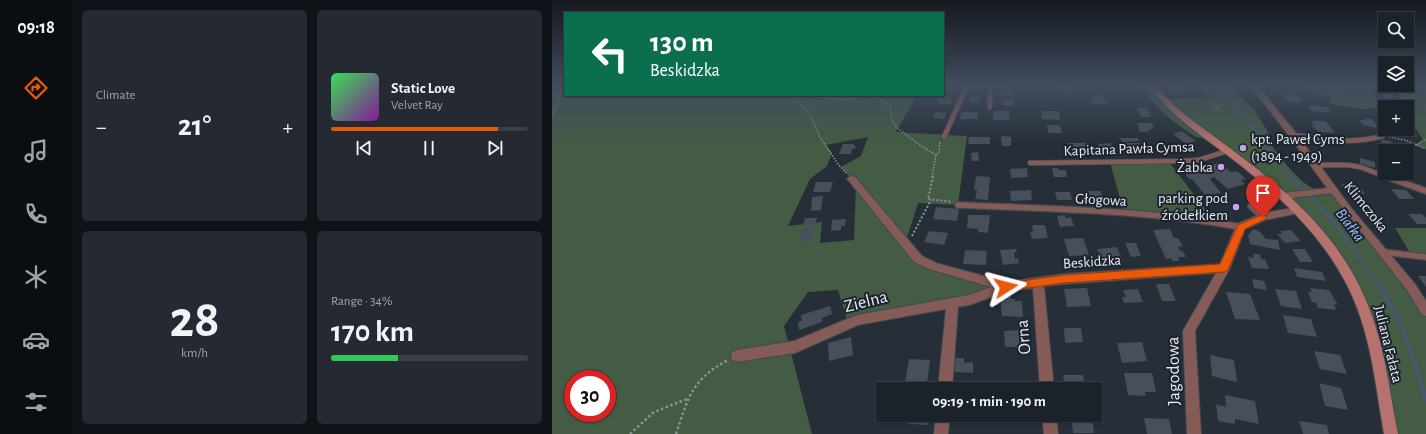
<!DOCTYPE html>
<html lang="en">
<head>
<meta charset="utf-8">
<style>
	:root { --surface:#1c222a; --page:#252a32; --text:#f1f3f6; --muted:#a0a4a8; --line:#3a3f47; --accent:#ea580c }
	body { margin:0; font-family:"Alegreya Sans",sans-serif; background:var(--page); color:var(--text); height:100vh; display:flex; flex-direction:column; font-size:15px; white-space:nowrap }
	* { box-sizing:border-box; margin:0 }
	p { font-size:13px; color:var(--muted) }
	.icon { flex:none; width:22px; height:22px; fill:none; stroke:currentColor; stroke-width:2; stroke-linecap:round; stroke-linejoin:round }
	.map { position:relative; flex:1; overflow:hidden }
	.panel { display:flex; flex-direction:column; gap:10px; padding:10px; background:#0f1317; width:480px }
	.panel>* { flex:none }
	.banner { position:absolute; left:12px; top:12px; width:380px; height:84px; border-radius:0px; box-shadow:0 1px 3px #0004,0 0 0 1px var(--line); background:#0b6e4f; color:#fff; overflow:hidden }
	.controls { position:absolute; left:826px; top:12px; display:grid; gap:8px }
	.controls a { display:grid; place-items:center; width:36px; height:36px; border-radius:0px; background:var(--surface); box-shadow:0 1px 3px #0004,0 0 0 1px var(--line); font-size:20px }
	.speed { position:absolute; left:12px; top:370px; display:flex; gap:8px; font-size:20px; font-weight:700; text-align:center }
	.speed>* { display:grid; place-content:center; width:52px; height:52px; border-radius:50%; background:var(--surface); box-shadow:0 1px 3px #0004,0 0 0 1px var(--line); line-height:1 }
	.speed .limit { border:6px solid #d22; background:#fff; color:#111 }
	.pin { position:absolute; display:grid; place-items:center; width:34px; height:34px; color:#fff; margin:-41px -17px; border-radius:50% 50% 50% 0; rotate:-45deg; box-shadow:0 0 4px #0007 }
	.pin .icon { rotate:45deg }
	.me { position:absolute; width:44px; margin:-22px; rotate:81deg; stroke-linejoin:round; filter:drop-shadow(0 0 3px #0008) }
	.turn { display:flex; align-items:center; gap:14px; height:84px; padding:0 20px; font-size:18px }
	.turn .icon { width:52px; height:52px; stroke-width:2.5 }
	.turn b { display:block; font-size:28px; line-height:34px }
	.big { font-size:30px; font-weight:600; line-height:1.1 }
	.panel .widget { flex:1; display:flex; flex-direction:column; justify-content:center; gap:6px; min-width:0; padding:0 14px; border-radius:6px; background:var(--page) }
	.panel .dial { align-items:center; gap:0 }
	.dial b { font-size:52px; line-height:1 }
	.song { display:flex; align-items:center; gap:12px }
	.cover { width:48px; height:48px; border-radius:6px; background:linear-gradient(135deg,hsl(130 70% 55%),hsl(290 70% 35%)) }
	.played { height:4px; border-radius:2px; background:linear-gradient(90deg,var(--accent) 85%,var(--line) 85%) }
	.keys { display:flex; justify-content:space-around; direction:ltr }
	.heat { display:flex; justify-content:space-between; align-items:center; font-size:22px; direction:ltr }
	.charge { height:6px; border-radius:3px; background:linear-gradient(90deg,#34c759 34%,var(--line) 0) }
	.panel .tiles { flex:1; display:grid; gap:10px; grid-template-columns:repeat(2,1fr) }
	.trip { position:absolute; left:324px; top:382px; width:226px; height:40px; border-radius:0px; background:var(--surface); box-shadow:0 1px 3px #0004,0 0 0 1px var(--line); font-weight:600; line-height:40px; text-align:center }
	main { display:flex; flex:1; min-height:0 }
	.tab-bar { display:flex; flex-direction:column; width:72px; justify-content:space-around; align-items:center; background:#0b0e11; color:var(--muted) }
	.tab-bar .icon { width:28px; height:28px }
	.tab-bar .on { color:var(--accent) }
	.tab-bar b { font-size:18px; color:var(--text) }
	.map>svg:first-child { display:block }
	.green { fill:#435c43; fill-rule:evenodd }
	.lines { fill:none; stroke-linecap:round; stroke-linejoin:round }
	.stream-far2 { stroke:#49566e; stroke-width:2.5 }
	.stream-far1 { stroke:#49566e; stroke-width:3 }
	.stream { stroke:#49566e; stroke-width:4 }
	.building { fill:#474f5a }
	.lane-far1-casing { stroke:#414952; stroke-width:6 }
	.lane-casing { stroke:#414952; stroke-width:8 }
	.street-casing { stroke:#414952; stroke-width:2 }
	.secondary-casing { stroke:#414952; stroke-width:2 }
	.path-far2 { stroke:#8b929a; stroke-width:1.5; stroke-dasharray:1.5 1.5; stroke-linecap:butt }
	.path-far1 { stroke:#8b929a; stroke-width:2; stroke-dasharray:2 2; stroke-linecap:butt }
	.path { stroke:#8b929a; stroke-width:2.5; stroke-dasharray:2.5 2.5; stroke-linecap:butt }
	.lane-far1 { stroke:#855b57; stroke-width:4.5 }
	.lane { stroke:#855b57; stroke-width:5.5 }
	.street { fill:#855b57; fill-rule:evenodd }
	.secondary { fill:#b6736e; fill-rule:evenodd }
	.route { fill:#ea580c; stroke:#983908 }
	.poi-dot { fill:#c7a6ef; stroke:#1d242d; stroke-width:1.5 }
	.labels { text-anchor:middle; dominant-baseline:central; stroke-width:4; stroke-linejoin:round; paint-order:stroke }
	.poi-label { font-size:15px; fill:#e7ecf3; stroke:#1d242d; text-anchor:end }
	.street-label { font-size:15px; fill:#e7ecf3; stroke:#1d242d }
	.water-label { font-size:16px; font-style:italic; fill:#9bc0fc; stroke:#1d242d }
	.near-street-label { font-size:18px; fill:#e7ecf3; stroke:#1d242d }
</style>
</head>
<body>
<main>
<nav class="tab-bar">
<b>09:18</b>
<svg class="icon on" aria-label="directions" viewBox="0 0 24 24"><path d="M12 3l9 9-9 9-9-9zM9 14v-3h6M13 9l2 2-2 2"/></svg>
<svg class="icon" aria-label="music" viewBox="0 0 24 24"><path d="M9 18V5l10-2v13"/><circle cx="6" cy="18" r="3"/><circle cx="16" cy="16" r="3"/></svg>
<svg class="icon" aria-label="phone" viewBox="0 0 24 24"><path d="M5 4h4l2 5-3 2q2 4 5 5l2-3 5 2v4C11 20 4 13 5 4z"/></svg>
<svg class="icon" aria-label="climate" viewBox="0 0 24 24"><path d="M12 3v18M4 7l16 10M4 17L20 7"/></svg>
<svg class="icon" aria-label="car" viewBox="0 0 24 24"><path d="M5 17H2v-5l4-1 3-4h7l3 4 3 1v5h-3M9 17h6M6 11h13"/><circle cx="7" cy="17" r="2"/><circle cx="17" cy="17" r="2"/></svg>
<svg class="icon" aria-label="filters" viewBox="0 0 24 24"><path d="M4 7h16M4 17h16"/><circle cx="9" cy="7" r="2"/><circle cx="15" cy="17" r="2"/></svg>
</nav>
<section class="panel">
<div class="tiles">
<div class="widget"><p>Climate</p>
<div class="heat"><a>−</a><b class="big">21°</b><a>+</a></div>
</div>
<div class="widget">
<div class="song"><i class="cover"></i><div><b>Static Love</b><p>Velvet Ray</p></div></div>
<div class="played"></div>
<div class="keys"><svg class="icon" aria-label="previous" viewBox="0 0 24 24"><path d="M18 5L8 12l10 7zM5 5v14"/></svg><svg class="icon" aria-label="pause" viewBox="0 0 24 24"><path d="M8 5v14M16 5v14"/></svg><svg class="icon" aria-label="next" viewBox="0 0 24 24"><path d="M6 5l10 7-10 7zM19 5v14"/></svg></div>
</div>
<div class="widget dial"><b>28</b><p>km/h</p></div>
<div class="widget"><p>Range · 34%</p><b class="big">170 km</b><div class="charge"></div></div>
</div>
</section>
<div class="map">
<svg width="874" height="434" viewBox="0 0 874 434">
	<rect width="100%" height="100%" fill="#262e38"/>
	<!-- green -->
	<g class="green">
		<path d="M13,85V95H365L344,132L415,136L406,205L366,203L353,244L366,259L454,287L296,323L286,290L256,292L232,326L260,434H0V86ZM316,137L309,156L289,167L304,184L302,240L268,243L270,222L236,226L258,179L275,166L280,153L274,145ZM21,379H55V413H21Z"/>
		<path d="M600,85L611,99L658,97L647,85H676L702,110L718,135L715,138C724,153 748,185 765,190C769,192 776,190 781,190L874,311V434H839L814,314L756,220L656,137L649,138L644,137C619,121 606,110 589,86Z"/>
		<path d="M758,85L789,87V85H874V149L864,145L871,140L862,126L856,125L855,113H860L845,93L819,90L829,105C819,113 791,106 779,104L778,97L757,93Z"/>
		<polygon points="558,162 617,162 663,222 572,213"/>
		<polygon points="843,228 874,228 874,257 860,256"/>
	</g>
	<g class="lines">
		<!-- stream-far2 -->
		<polyline class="stream-far2" points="667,85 739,177"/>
		<!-- stream-far1 -->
		<polyline class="stream-far1" points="738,176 770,208 791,234 830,291"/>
		<!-- stream -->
		<path class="stream" d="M830,290C851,325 864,361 874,401"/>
	</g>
	<!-- building -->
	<g class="building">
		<polygon points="400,85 401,91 391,91 391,86"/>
		<polygon points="507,85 518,85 521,91 511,92"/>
		<polygon points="619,85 628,85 630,88 634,88 637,92 627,92 628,95 619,95 615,87 620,87"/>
		<polygon points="448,87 460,88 461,95 448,95"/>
		<polygon points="733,93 744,94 745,97 749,97 750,101 747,100 748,103 737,102 731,96 734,96"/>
		<polygon points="830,94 840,95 845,105 839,104"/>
		<polygon points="550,95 557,103 541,105 538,101 544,100 541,96"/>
		<polygon points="398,96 400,103 386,105 385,97"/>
		<rect x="418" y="96" width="10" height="6"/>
		<polygon points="461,99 462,106 451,106 450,100"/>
		<polygon points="756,105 776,107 779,113 759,111"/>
		<polygon points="584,108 593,108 600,114 598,114 599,117 589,117"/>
		<rect x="441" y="111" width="16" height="9"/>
		<polygon points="490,111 507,111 508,120 490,119"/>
		<polygon points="383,112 394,113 392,119 381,118"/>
		<polygon points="409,112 426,112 426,119 408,119"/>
		<polygon points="812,118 820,119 826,128 811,125 808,120 813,120"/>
		<polygon points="759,121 774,121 783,133 767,132 759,125 762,125"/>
		<polygon points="585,123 600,123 602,128 596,130 597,132 588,132"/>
		<polygon points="495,125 508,125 510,133 496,133"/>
		<polygon points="846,129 858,130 860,132 863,133 866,137 849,135"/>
		<polygon points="630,131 644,141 634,144 621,134"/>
		<polygon points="449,136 459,137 459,146 450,146"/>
		<polygon points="417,137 438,137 438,144 416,144"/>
		<polygon points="568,138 586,138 587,141 570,142"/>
		<polygon points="828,140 838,141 842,144 846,144 853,151 835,151"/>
		<polygon points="516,143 535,143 537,154 518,154"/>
		<polygon points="559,143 562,153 548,153 546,144"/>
		<polygon points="570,143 588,143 591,152 584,152 585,155 575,155"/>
		<polygon points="291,144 302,144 302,146 304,146 303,149 300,149 299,154 287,154"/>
		<polygon points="426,152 427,161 420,161 419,153"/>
		<polygon points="808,158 823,162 823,168 808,164"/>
		<polygon points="667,163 679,172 685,171 694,179 689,180 693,184 676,189 662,177 658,179 669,193 653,195 640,179 637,179 631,171 649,168"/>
		<polygon points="475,168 476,177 459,178 458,169"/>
		<polygon points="500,168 506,168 507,170 514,170 515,177 502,177"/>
		<polygon points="424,176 438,177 436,200 423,199 425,190 422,190"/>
		<polygon points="264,182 281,182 278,192 261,192"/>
		<polygon points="789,184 801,185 804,189 810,189 813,194 795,193"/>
		<polygon points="839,189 854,190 862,199 847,199"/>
		<polygon points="479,190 480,200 459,201 458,191"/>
		<polygon points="532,191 549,191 551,201 534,201"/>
		<polygon points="503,192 518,192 520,200 505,200"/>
		<polygon points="271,196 269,210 259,211 260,197"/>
		<polygon points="384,207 407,209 405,221 381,219"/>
		<polygon points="813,213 824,213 830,220 820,220"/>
		<polygon points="856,214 870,214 874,218 874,224 865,224"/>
		<polygon points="416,215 438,215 436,233 426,232 426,229 415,228"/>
		<polygon points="513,215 514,218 519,217 522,226 508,227 505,216"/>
		<polygon points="253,218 265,218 263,225 251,225"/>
		<polygon points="294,219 293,226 289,226 289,230 279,231 280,220"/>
		<polygon points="480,225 493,225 496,238 480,239 478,232 481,231"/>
		<polygon points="263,227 259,241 247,241 251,228"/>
		<polygon points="618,229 622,238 626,238 631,246 626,247 628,251 631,251 634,257 626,257 627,261 620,261 619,258 614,259 601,230"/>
		<polygon points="701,229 707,231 714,239 726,240 728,250 698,244 696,236"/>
		<polygon points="739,230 749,241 733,243 725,234 730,234 728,231"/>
		<polygon points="377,231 396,233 392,245 372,242"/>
		<polygon points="531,238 537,255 517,256 512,239"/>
		<polygon points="573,243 584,243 589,256 579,257"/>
		<polygon points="565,247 571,262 551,264 545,249"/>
		<polygon points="464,249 465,252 462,252 463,259 466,258 467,263 451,265 448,250"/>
		<polygon points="740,249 753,249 761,262 748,262"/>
		<polygon points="413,250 435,251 434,265 411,264"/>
		<polygon points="701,254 708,254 709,259 713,259 717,269 700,268 696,257 702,258"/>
		<polygon points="742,268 770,272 774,281 745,277"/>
		<polygon points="866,276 874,276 874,287"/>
		<polygon points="700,279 712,281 715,290 702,288"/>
		<polygon points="604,284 617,284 624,301 610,301"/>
		<polygon points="535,288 539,306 515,307 512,289"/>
		<polygon points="758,288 777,290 786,305 782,304 784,310 766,308 764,303 760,302 756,292 760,292"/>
		<polygon points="586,289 591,302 572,303 570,297 574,297 571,290"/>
		<polygon points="723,289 744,291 750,309 729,306"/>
		<polygon points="674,292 698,294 708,320 683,319"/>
		<polygon points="448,297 459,297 459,299 463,299 463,301 470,301 471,317 450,316"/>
		<polygon points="278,306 280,314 270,318 270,322 247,330 246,322 250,321 249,315"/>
		<polygon points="731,315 759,319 765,337 736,333"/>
		<polygon points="512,328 529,328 531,342 513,343"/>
		<polygon points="467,330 469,347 453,347 452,331"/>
		<polygon points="299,337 301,355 277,361 276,343"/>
		<polygon points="590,342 595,361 570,363 565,343"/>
		<polygon points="762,351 788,355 795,374 768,369"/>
		<polygon points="658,355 682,360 685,382 660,376"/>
		<polygon points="403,358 412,358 412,363 421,362 421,373 402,372"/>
		<polygon points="357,359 378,360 375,383 353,382"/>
		<polygon points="572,373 600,373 604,392 593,392 594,396 576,395"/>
		<polygon points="511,375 531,375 533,389 513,389"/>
		<polygon points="767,383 789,388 796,410 773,406"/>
		<polygon points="673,395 703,401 707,424 683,419 683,424 666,421 664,404 674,407"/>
		<polygon points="358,415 377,415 376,425 357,424"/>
		<polygon points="519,415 540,415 542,433 521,433"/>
		<polygon points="592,418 617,419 620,434 595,434"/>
		<polygon points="747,421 775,425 777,434 751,434"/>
	</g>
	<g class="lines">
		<defs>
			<g id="lane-far1">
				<polyline points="770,85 789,88"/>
				<polyline points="438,86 438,107"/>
				<path d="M741,135C775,139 797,145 831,136"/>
				<polyline points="392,137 414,88 413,85"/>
				<polyline points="478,163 631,161 647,160 675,151"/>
				<polyline points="764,165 796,165 808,167 835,177"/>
			</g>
			<g id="lane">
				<polyline points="832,176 874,191"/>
				<path d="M406,205C501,209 595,210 689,227"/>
				<polyline points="699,206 711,217"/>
				<polyline points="831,252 874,257"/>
			</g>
			<g id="street">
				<polygon points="448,85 445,87 414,90 410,88 417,85"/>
				<polygon points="698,85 705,85 744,133 800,209 863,284 874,301 874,316 870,315 855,290 779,193 731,199 728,198 726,196 731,193 775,188 738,137"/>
				<polygon points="300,176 303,177 370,256 384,263 454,282 512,274 668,264 685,224 711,213 747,207 752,210 747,213 713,220 693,229 678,268 643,331 649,434 635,434 631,331 664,273 512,284 492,286 502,389 488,389 481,288 454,292 417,305 406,307 400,389 386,389 394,309 306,325 243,353 185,362 180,360 179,356 180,352 185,350 242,341 305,315 417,295 439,287 377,269 362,262 297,181 295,179 297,177"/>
				<polygon points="384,415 398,415 396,434 382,434"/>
				<polygon points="490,415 504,415 506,434 492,434"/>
			</g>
			<path id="secondary" d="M597,85H604C616,102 632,114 648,126C667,140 686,154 704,168C755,208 799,254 820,316C834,354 838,395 846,434H832C825,395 821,354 808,316C787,254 742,208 692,168C660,142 621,120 597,85Z"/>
		</defs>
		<!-- lane-far1 casing -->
		<use href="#lane-far1" class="lane-far1-casing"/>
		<!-- lane casing -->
		<use href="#lane" class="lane-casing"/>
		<!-- street casing -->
		<use href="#street" class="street-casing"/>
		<!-- secondary casing -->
		<use href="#secondary" class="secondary-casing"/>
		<!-- path-far2 -->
		<g class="path-far2">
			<polyline points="242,95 257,113 268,137 286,164 295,174"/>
			<path d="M255,95L286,99H301L312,95H322L339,108C339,113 339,119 342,124C347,131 376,151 384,155L387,153L388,141"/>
			<polyline points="244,97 253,95"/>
			<polyline points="661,109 668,107 665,101"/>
			<polyline points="0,116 12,85"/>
			<polyline points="837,137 853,140 874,149"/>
			<polyline points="864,145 874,139"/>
			<polyline points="380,177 384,155"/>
		</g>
		<!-- path-far1 -->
		<g class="path-far1">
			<polyline points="381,176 376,199 400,202"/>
			<polyline points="360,236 379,200"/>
		</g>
		<!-- path -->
		<g class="path">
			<polyline points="78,434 102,412 135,399"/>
			<path d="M124,434C136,398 140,379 176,360"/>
		</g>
		<!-- lane-far1 -->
		<use href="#lane-far1" class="lane-far1"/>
		<!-- lane -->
		<use href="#lane" class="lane"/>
		<!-- street -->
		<use href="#street" class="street"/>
		<!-- secondary -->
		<use href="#secondary" class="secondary"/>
	</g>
	<!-- sky -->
	<linearGradient id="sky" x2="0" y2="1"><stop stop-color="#15191f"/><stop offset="0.58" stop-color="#414c5e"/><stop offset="1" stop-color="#414c5e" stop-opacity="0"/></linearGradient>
	<rect width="874" height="146" fill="url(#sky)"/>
	<!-- route -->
	<polygon class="route" points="711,214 715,217 714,219 693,229 677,268 675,271 672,272 512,283 454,291 450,290 448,287 450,284 454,283 512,275 668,264 686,225"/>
	<!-- markers -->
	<g class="poi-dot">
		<circle cx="691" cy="148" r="4"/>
		<circle cx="669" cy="167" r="4"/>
		<circle cx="684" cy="207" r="4"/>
	</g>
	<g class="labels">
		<!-- poi labels -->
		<g class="poi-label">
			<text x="699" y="139" text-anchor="start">kpt. Paweł Cyms<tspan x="699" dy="17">(1894 - 1949)</tspan></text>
			<text x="661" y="167">Żabka</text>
			<text x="676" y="198">parking pod<tspan x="676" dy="17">źródełkiem</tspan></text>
		</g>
		<!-- street labels -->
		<g class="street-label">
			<text transform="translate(577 149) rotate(-2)">Kapitana Pawła Cymsa</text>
			<text transform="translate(549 200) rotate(3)">Głogowa</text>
			<text transform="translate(814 207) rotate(51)">Klimczoka</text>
			<text transform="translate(540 262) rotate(-4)">Beskidzka</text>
			<text transform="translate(836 344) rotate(76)">Juliana Fałata</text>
		</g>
		<!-- water labels -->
		<g class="water-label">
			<text transform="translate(798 225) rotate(53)">Białka</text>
		</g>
		<!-- near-street labels -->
		<g class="near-street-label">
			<text transform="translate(314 302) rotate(-14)">Zielna</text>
			<text transform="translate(472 337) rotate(-95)">Orna</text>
			<text transform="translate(622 371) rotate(-91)">Jagodowa</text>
		</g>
	</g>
</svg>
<div class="controls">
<a><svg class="icon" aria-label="search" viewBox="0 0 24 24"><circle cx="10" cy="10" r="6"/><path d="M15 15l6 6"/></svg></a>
<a><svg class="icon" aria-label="layers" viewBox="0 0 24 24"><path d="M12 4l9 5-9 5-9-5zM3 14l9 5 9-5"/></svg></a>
<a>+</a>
<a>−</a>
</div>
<div class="speed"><div class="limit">30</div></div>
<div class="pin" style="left:711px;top:217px;background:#d93025"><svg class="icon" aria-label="arrive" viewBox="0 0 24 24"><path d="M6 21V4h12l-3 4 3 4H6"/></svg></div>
<svg class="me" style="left:454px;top:287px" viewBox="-20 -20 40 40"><path d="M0-17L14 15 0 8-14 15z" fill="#ea580c" stroke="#fff" stroke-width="4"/></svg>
<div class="trip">09:19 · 1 min · 190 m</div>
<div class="banner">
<div class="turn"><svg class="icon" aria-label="left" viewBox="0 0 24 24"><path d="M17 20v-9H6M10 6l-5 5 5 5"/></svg><div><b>130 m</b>Beskidzka</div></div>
</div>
</div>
</main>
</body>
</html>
